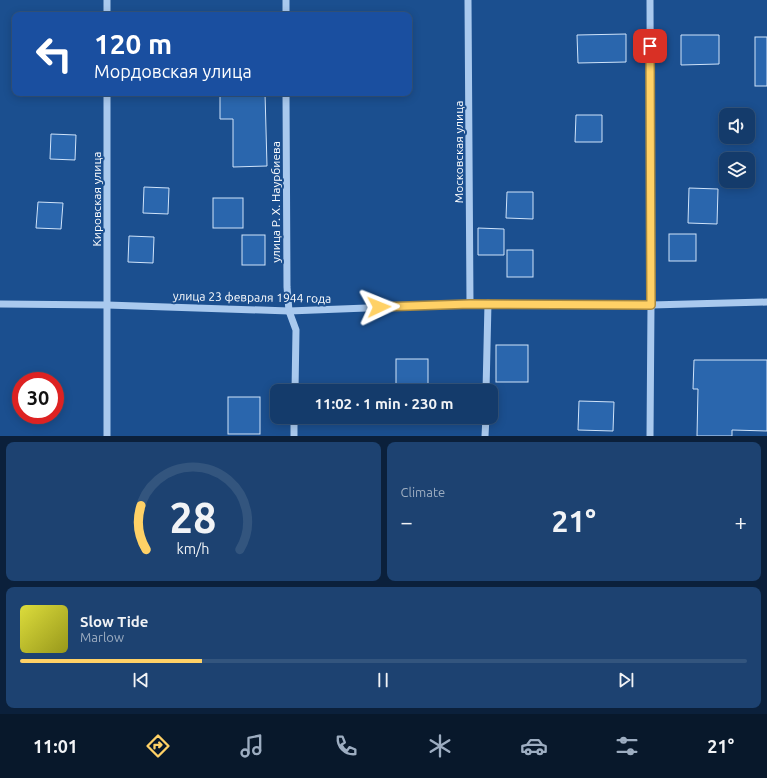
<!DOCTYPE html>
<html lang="en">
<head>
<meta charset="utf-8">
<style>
	:root { --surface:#143b6b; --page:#1d4271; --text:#f1f3f6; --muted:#9dadc1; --line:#33557e; --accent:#ffd166 }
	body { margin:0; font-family:Ubuntu,sans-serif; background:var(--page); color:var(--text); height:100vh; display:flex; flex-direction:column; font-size:15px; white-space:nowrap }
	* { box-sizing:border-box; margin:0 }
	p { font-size:13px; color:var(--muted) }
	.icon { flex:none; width:22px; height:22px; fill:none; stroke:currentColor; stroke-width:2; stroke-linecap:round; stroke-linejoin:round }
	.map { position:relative; height:436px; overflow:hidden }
	.drawer { display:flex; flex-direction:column; gap:6px; padding:6px; background:#0b203b; flex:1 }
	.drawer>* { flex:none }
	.hud { position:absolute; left:12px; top:12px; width:400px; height:84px; border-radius:8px; box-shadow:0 2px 10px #0003,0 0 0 1px var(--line); background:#1a4fa0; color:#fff; overflow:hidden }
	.tools { position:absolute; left:719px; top:108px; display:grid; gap:8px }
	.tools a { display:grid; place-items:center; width:36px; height:36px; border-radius:8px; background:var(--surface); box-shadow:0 2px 10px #0003,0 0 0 1px var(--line); font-size:20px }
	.speed { position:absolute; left:12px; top:372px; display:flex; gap:8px; font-size:20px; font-weight:700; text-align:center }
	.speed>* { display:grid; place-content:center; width:52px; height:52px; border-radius:50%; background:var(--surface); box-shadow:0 2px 10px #0003,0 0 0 1px var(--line); line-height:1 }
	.speed .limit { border:6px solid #d22; background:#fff; color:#111 }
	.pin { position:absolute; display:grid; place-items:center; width:34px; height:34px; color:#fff; margin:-17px; border-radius:8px; box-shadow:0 2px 6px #0006 }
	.me { position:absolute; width:44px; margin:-22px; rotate:88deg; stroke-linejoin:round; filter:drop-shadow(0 0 3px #0008) }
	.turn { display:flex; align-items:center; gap:14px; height:84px; padding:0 16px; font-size:18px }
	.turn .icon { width:52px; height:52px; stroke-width:2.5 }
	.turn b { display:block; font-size:28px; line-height:34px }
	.big { font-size:30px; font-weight:700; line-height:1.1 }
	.drawer .widget { flex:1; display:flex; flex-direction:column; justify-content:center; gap:6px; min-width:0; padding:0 14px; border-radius:8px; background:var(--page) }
	.drawer .dial { align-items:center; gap:0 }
	.dial svg { height:104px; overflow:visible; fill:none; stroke:var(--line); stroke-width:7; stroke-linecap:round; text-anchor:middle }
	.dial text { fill:var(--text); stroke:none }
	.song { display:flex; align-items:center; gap:12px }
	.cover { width:48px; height:48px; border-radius:6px; background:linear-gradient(135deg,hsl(60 70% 55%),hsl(60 70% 35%)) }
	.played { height:4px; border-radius:2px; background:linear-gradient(90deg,var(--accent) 25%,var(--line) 25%) }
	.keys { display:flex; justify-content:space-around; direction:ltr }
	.heat { display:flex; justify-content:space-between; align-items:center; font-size:22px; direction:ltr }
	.drawer .tiles { flex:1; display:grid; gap:6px; grid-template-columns:1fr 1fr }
	.widget:last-child { grid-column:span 2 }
	.trip { position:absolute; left:270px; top:384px; width:228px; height:40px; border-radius:8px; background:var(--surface); box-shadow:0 2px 10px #0003,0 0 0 1px var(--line); font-weight:700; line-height:40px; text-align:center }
	.tab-bar { display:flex; height:64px; justify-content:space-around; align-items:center; background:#08182b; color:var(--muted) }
	.tab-bar .icon { width:28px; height:28px }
	.tab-bar .current { color:var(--accent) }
	.tab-bar b { font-size:18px; color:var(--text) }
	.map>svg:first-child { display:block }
	.building { fill:#2a66ad; stroke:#cfe3fa }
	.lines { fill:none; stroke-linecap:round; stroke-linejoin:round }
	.minor { stroke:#a9c9ee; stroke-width:7 }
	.route-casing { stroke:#a68842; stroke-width:10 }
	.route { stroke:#ffd166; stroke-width:7 }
	.labels { text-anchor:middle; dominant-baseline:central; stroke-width:4; stroke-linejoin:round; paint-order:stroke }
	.street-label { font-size:12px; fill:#fff; stroke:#1b4f8f }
</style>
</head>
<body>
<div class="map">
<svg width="767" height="436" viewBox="0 0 767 436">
	<rect width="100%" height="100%" fill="#1b4f8f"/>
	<!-- building -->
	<g class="building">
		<polygon points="626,34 626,62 578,63 577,35"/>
		<polygon points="681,35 719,35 719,64 681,65"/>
		<rect x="755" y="37" width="12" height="49"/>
		<polygon points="220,93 265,93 267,166 233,167 233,119 220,119"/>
		<polygon points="576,115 602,115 602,142 575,142"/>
		<polygon points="51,134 76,135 75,160 50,159"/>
		<polygon points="144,187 169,188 168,214 143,213"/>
		<polygon points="689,188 718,189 717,224 688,223"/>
		<polygon points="507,192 533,192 533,219 506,218"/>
		<rect x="213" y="198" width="30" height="30"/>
		<polygon points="38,202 63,203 61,229 36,228"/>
		<polygon points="478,228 504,229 504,255 478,255"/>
		<rect x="669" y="234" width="27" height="27"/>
		<rect x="242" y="235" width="23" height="30"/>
		<polygon points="129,236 154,237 153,263 128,262"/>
		<rect x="507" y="250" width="26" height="27"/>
		<rect x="496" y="345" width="32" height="37"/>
		<rect x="396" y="359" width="32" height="32"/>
		<polygon points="694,360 767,360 767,431 732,430 732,436 697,436 698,389 693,389"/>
		<rect x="228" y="397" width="32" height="37"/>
		<polygon points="579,401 614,402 613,431 578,430"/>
	</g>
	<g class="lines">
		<!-- minor -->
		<g class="minor">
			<polyline points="286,0 286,15"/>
			<polyline points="468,0 470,304"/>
			<polyline points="650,0 651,305 650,436"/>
			<polyline points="107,15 107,0"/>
			<polyline points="286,93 287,287 289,311 296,330 295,391"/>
			<polyline points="0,304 107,305 289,311 470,304 651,305 767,302"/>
			<polyline points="486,391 488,303"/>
			<polyline points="107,436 107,93"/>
			<polyline points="294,436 294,417"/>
			<polyline points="485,436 486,417"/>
		</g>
	</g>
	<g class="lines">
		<defs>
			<polyline id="route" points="379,307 470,304 651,305 650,46"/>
		</defs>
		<!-- route casing -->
		<use href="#route" class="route-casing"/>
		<!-- route -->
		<use href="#route" class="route"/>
	</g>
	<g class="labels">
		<!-- street labels -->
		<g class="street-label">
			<text transform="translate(458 152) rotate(-90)">Московская улица</text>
			<text transform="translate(96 199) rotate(-90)">Кировская улица</text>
			<text transform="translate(275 202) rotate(-90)">улица Р. Х. Наурбиева</text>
			<text transform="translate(252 297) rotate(1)">улица 23 февраля 1944 года</text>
		</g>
	</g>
</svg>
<div class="tools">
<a><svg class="icon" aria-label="sound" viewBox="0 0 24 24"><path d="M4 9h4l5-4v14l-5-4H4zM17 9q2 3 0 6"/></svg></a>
<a><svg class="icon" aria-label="layers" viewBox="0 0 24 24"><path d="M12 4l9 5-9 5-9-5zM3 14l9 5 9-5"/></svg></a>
</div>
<div class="speed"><div class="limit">30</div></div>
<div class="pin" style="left:650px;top:46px;background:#d93025"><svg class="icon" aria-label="arrive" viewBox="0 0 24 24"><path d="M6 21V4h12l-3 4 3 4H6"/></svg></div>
<svg class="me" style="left:379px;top:307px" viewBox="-20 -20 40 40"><path d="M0-17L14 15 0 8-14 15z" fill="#ffd166" stroke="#fff" stroke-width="4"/></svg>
<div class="trip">11:02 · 1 min · 230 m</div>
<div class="hud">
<div class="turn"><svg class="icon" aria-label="left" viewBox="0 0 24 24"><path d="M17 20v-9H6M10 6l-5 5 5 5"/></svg><div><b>120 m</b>Мордовская улица</div></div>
</div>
</div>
<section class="drawer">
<div class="tiles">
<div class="widget dial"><svg viewBox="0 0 100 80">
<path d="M14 69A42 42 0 1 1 86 69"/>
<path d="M14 69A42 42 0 0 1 10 35" stroke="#ffd166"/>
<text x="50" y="56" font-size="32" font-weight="700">28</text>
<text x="50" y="72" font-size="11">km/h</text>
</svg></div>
<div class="widget"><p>Climate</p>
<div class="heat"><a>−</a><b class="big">21°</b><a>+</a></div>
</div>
<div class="widget">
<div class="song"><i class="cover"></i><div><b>Slow Tide</b><p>Marlow</p></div></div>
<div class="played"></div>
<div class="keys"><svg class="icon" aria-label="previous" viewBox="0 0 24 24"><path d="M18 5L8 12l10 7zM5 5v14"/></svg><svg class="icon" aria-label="pause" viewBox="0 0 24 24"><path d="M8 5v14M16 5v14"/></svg><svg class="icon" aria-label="next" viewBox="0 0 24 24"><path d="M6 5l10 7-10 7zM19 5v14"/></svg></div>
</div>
</div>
</section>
<nav class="tab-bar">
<b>11:01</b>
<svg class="icon current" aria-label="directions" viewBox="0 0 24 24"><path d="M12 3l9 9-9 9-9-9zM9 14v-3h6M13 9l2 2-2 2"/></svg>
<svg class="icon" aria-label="music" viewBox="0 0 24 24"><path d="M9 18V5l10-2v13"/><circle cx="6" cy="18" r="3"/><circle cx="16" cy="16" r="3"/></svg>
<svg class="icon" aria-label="phone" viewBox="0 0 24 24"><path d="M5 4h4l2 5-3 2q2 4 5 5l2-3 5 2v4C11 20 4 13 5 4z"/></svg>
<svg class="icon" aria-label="climate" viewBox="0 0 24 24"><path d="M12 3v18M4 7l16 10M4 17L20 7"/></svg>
<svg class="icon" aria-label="car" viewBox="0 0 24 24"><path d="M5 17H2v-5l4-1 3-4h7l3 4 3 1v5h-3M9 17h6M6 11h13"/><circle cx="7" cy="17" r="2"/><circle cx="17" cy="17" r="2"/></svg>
<svg class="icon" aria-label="filters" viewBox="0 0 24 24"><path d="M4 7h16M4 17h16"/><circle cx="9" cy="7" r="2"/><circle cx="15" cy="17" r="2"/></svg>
<b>21°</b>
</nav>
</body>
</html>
